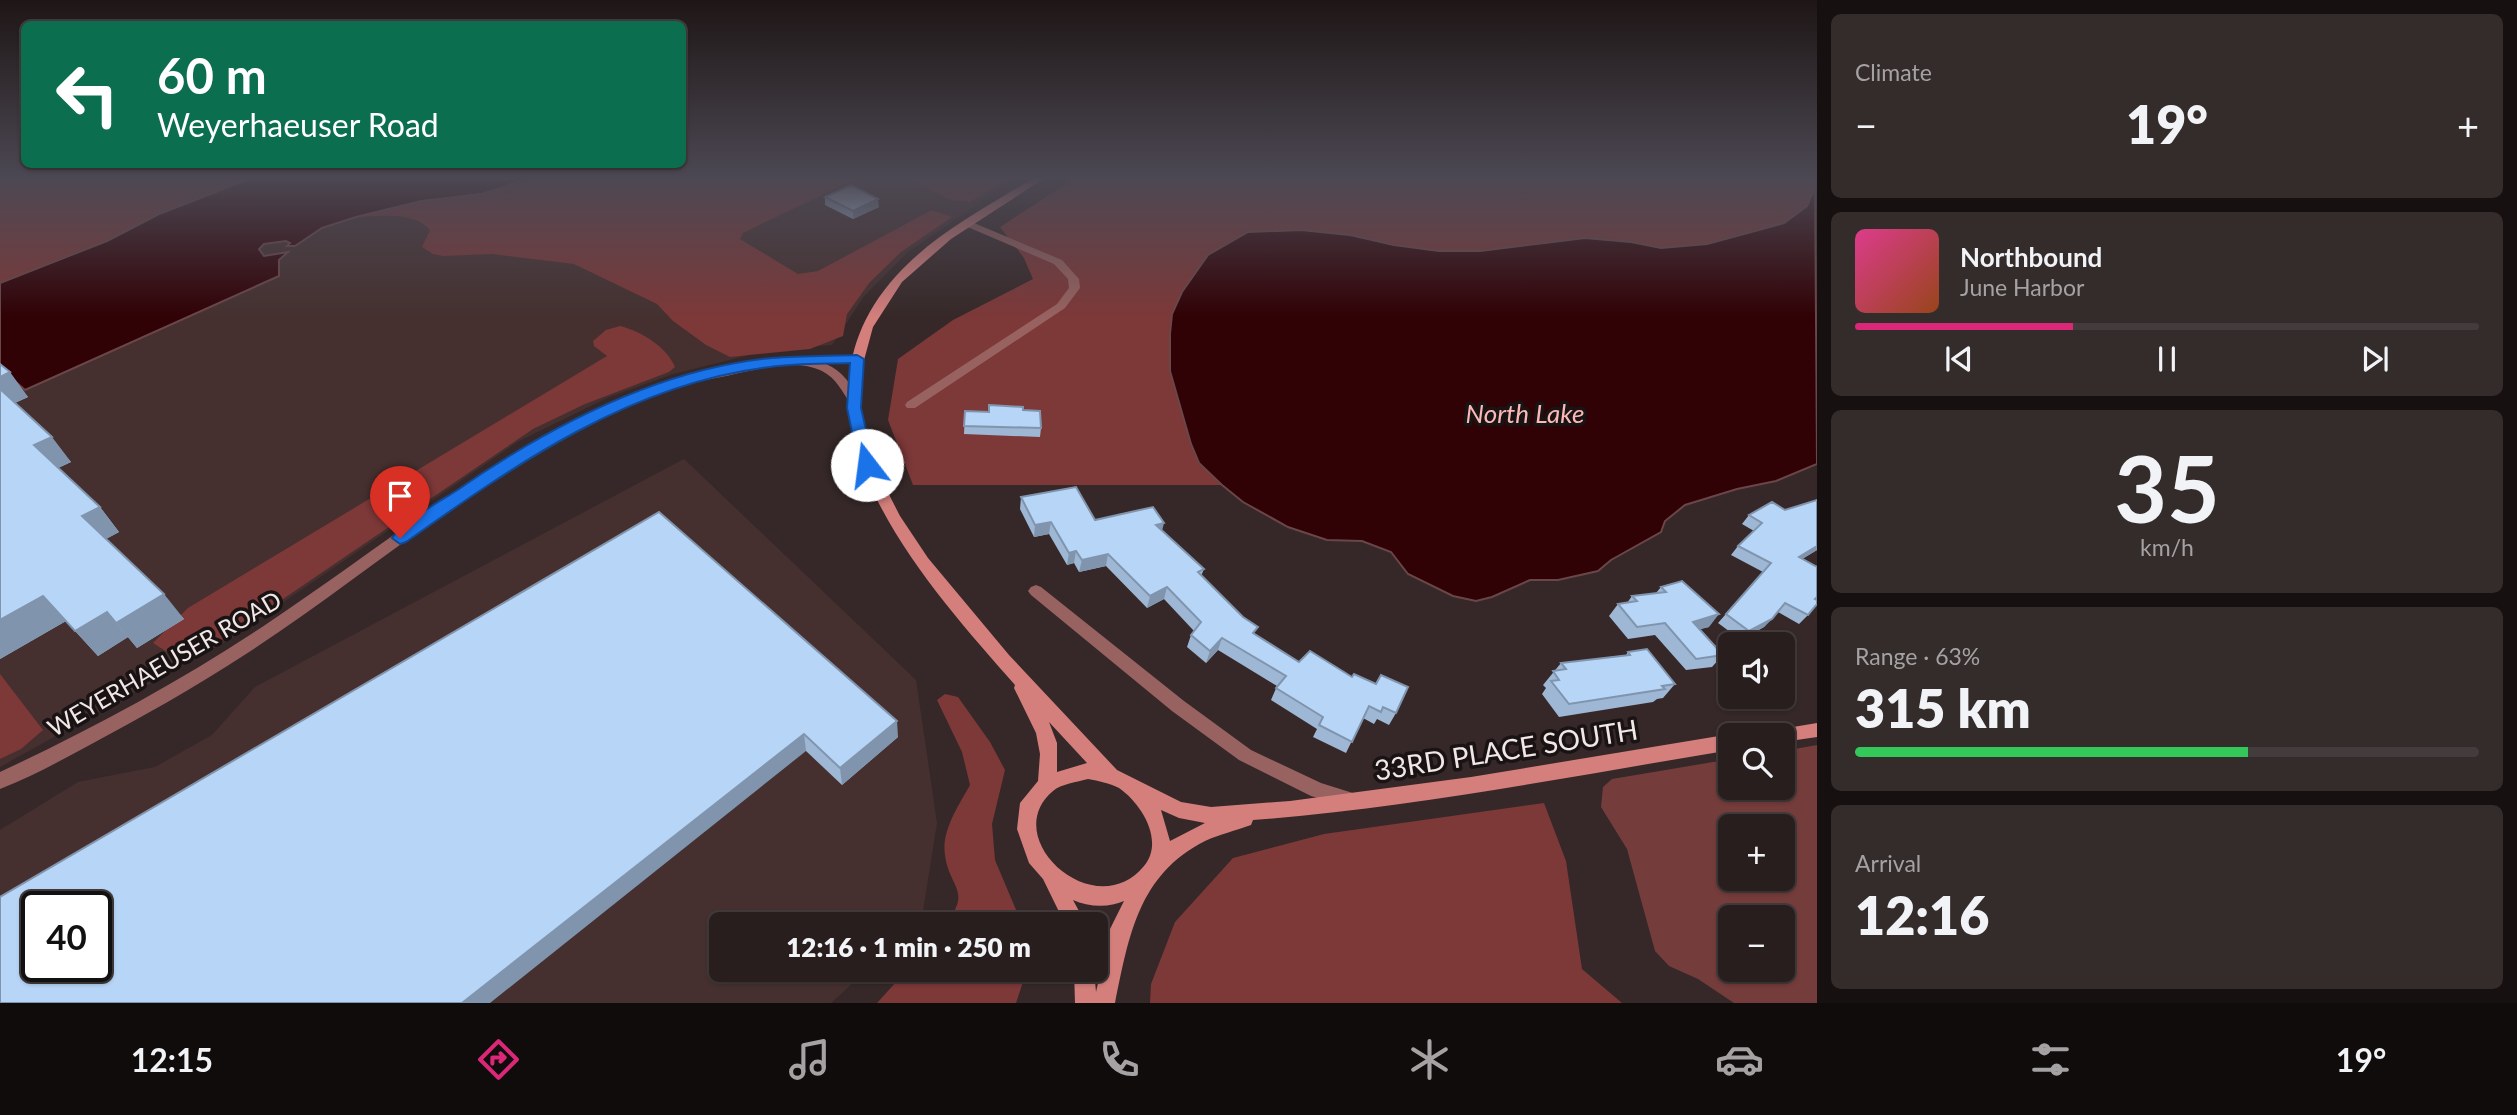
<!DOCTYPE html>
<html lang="en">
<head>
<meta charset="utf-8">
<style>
	:root { --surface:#281e1e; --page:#342b2b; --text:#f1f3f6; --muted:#a5a2a4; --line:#443c3c; --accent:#db2777 }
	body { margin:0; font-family:Lato,sans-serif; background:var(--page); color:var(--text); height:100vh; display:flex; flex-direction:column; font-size:26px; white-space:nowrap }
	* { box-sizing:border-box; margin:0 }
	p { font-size:23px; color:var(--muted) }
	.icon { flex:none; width:38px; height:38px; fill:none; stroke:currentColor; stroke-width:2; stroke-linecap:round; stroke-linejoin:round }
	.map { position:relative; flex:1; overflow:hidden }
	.drawer { display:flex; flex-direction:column; gap:14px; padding:14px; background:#161010; width:700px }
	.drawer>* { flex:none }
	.top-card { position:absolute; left:21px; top:21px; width:665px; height:147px; border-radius:10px; box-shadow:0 2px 5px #0004,0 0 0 2px var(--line); background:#0b6e4f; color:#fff; overflow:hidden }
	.controls { position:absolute; left:1718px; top:632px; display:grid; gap:14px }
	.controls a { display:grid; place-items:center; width:77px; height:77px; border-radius:10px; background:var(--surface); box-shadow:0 2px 5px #0004,0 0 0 2px var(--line); font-size:35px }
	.speed { position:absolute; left:21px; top:891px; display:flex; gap:14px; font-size:35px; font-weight:700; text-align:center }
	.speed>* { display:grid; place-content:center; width:91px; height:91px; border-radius:50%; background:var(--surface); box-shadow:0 2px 5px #0004,0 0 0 2px var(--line); line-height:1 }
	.speed .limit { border:4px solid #111; border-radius:10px; background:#fff; color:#111 }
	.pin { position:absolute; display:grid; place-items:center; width:60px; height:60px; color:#fff; margin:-72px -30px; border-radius:50% 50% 50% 0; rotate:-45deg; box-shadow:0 0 7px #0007 }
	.pin .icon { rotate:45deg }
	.me { position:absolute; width:77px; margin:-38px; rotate:345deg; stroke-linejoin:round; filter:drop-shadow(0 0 5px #0008) }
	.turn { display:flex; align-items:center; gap:24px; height:147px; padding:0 21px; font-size:32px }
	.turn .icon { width:91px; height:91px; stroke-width:2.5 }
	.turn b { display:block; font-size:49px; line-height:60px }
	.big { font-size:52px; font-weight:800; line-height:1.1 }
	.drawer .widget { flex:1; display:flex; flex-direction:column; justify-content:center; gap:10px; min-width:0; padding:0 24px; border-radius:10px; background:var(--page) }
	.drawer .dial { align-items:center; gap:0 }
	.dial b { font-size:91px; line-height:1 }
	.song { display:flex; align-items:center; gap:21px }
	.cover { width:84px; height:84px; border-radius:10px; background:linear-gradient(135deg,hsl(330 70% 55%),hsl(20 70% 35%)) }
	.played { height:7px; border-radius:4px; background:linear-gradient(90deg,var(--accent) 35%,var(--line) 35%) }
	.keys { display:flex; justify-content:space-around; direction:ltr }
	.heat { display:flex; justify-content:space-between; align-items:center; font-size:38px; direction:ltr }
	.charge { height:10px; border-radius:5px; background:linear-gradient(90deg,#34c759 63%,var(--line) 0) }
	.trip { position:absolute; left:709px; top:912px; width:399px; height:70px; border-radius:10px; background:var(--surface); box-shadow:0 2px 5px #0004,0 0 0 2px var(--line); font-weight:800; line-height:70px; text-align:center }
	.menu { display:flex; height:112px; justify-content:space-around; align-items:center; background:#100c0c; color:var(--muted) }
	.menu .icon { width:49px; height:49px }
	.menu .on { color:var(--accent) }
	.menu b { font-size:32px; color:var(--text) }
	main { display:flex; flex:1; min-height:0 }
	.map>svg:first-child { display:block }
	.built { fill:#45302f; fill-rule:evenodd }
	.green { fill:#743c3b; fill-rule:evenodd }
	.forest { fill:#7d3838 }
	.water { fill:#300105; stroke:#6a4648; stroke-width:2 }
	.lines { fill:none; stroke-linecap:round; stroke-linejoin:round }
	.street { fill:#986260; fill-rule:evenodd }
	.secondary { fill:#d47f7c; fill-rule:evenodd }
	.wall { fill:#9db7d4 }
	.shaded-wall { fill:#8095ad }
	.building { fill:#b7d5f7; stroke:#8095ad; stroke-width:2; fill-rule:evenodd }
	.route { fill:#1a73e8; stroke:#114b97; stroke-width:2 }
	.labels { text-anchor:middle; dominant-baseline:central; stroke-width:7; stroke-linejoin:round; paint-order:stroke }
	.street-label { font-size:24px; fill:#f0e7e6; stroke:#191313 }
	.water-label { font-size:26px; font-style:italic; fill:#fab9b6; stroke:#191313 }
	.near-street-label { font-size:28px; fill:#f0e7e6; stroke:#191313 }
</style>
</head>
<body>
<main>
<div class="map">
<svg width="1817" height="1003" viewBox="0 0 1817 1003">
	<rect width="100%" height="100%" fill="#362828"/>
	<!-- built -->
	<g class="built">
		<polygon points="0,178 1015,178 908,252 864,296 832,345 769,350 673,374 607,398 519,441 225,642 0,767"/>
		<path d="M684,459L916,680L937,823L922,917L915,924H721V970H867L831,1003H0V830L78,782L155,767L212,735L255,687ZM37,906H96V966H37Z"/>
	</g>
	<!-- green -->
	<path class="green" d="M1817,745V1003H1734L1698,979L1669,966L1655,951L1627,849L1601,807L1603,787L1612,779L1731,759V788H1783V751ZM1731,826H1783V878H1731ZM1731,917H1783V970H1731Z"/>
	<!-- forest -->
	<g class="forest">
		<polygon points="0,178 252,178 159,214 107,241 0,283"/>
		<path d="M529,178H857L743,233L740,239L798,274L818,271L932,210L952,217L901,252L870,282L847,314L843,336L810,349L730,357L706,345L673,321L657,304L574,264L492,254L443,256L433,254L422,247L430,230C412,210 380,217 356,217L421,201L482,194Z"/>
		<polygon points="907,178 1010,178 970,202 952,200"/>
		<polygon points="1075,178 1815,178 1815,188 1807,206 1784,224 1707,244 1661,248 1631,242 1585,238 1480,251 1439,251 1394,245 1350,235 1301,230 1248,232 1170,334 1170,371 1191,444 1199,463 1222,485 913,485 888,420 898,359 953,320 1033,279 1024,258 1000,227"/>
		<path d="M620,326C641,331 667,347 675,367L669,372L585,404L533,429L227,637L198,652L175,657L153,643L188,608L607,356L594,346L593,341L606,330Z"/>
		<polygon points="0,674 43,730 21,749 0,759"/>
		<path d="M945,694L958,697L990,742L1005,770L992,824L995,860L1022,924H945C973,891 949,888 945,855C941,831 959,805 970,785L962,752L937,700Z"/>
		<polygon points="1544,803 1566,861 1582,969 1622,1003 1150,1003 1151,984 1175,922 1233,858 1324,834"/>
		<polygon points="907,970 1027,970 1016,1003 877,1003"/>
	</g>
	<!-- water -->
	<g class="water">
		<polygon points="252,178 529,178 482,194 421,201 356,217 322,228 295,246 287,246 290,243 286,241 264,244 259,249 264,256 288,252 279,260 279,276 25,390 0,368 0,283 107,241 159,214"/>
		<polygon points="1815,178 1817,464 1776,481 1737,489 1685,505 1665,521 1661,532 1611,560 1598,571 1558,580 1530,580 1492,597 1476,601 1453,596 1408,574 1391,552 1362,541 1327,540 1288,527 1243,502 1222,485 1199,463 1191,444 1170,371 1170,334 1172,314 1182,292 1208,255 1248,232 1301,230 1350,235 1394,245 1439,251 1480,251 1585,238 1631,242 1661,248 1707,244 1784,223 1807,206 1815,188"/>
	</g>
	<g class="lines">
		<!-- street -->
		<g class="street">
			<polygon points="967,220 1062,260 1079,279 1080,288 1065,308 915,408 907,408 905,405 907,402 1057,304 1069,288 1068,279 1054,264 963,225 962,223"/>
			<path d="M857,355L863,359L861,362L826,364C843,371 851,385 860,400L854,404L850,403C842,391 836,378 822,371C797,359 766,368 739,373C724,377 708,379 693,383C528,430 388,562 246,654C194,688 140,718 86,747C58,762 29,778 0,789V772C92,729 183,680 268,623C401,534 528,425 685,378C741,361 799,358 857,355Z"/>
			<polygon points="1036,585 1041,587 1184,701 1251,750 1321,783 1356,794 1359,800 1356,806 1350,808 1311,796 1239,760 1172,711 1031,595 1028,591 1031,587"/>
		</g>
		<!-- secondary -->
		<g class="secondary">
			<path d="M1034,178H1045L951,239L902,282L873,327L860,375L862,423L877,471L900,516L928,558L1009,655L1117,770L1181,802L1211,807L1290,801L1471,777L1731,734V750C1572,776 1413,808 1253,820L1251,825C1235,831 1220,834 1205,841C1138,875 1129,936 1115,1003H1075L1074,970H1094L1096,992L1110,929L1124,901C1109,908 1088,907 1073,900L1086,924H1065L1043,879L1029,863L1017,829L1020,803L1038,781L1040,754L1036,733L1014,688L1015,685C922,579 771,415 896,276C934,234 986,207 1034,178ZM1049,722L1087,763L1057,772V743ZM1088,779C1099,781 1109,783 1119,788C1141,803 1165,841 1144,866C1095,926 997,838 1053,791C1061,784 1077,782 1088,779ZM1161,810L1179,818L1205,823L1170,841Z"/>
			<polygon points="1817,723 1817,737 1783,742 1783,735 1772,735 1775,730"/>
		</g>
	</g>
	<!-- wall -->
	<g class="wall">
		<polygon points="825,197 879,207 853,219 825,205"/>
		<polygon points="0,364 28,397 15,403 71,462 58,468 100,507 119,532 106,539 184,619 137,648 128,637 98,656 66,621 0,659"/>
		<polygon points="1023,410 1041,428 1040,437 964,434 965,411 989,412"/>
		<polygon points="1021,497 1095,520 1162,530 1204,569 1201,576 1255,634 1299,662 1396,713 1389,725 1377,719 1374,724 1363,718 1346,753 1313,737 1317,729 1271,700 1277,686 1218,650 1206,663 1187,647 1191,635 1194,631 1164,599 1147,608 1106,566 1079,572 1074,563 1067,565 1049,534 1034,537 1020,509"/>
		<polygon points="1785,510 1817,550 1802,559 1815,599 1808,615 1799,624 1778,612 1764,627 1741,640 1718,623 1763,572 1731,555 1738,546 1754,531 1742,524 1749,515"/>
		<polygon points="659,512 898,737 842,785 806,751"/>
		<polygon points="1661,587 1709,627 1699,629 1723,655 1712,667 1686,670 1655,635 1628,639 1609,616 1618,604 1627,603 1632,596 1656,593"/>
		<polygon points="1628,652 1675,684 1663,698 1657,699 1653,702 1559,717 1542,694 1546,688 1543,685 1561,663 1626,655"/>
	</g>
	<!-- shaded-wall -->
	<g class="shaded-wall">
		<polygon points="878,199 879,207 853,219 853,211"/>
		<polygon points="10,372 28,397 10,405 0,393 0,377"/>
		<polygon points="52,437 71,462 54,470 34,445"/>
		<polygon points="100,507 119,532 102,541 82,516"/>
		<polygon points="1051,522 1049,534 1034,537 1035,525"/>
		<polygon points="1164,523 1161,535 1156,525"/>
		<polygon points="1817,546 1817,550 1791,566 1799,557"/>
		<polygon points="1076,551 1074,563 1067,565 1069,553"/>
		<polygon points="1108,554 1106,566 1079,572 1082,560"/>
		<polygon points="1167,587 1164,599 1147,608 1150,596"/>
		<polygon points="164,594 184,619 137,648 116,623"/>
		<polygon points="43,596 66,621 0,659 0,620"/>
		<polygon points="107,612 128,637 98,656 75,631"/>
		<polygon points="1719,614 1709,627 1683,634 1693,622"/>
		<polygon points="1772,619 1764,627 1741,640 1749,631"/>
		<polygon points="1222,638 1218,650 1206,663 1210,651"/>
		<polygon points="897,721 898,737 842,785 840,768"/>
		<polygon points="804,734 806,751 490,1003 462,1003"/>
	</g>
	<!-- building -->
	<g class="building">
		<polygon points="851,185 878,199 853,211 825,197"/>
		<polygon points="0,364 10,372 0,377"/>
		<polygon points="0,389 52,437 34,445 100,507 82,516 164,594 116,623 107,612 75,631 43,596 0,620"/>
		<polygon points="989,405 1023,407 1023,410 1040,411 1041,428 964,426 965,411 989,412"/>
		<polygon points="1076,487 1095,520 1153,507 1164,523 1156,525 1204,569 1198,572 1243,617 1258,627 1253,633 1299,662 1310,651 1352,677 1354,674 1376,684 1381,675 1408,687 1396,713 1383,707 1381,712 1369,706 1352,742 1319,725 1323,717 1276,688 1286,676 1222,638 1210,651 1191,635 1201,622 1167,587 1150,596 1108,554 1082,560 1076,551 1069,553 1051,522 1035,525 1021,497"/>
		<polygon points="1817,500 1817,546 1799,557 1817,567 1817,597 1815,599 1817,600 1817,604 1808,615 1785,603 1772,619 1749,631 1726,614 1771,563 1738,546 1762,523 1749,515 1772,502 1785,510"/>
		<path d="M659,512L897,721L840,768L804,734L462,1003H0V897ZM37,906H96V966H37Z"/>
		<polygon points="1682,581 1719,614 1693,622 1723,655 1696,659 1665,623 1637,627 1618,604 1637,601 1632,596 1666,592 1661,587"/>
		<polygon points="1647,649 1675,684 1662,686 1665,689 1569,704 1551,681 1559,680 1553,671 1566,669 1561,663 1630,655 1628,652"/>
	</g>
	<!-- sky -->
	<linearGradient id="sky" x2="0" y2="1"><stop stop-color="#1e1616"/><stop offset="0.56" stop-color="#4c4853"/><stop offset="1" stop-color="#4c4853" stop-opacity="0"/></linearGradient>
	<rect width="1817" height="318" fill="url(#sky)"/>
	<!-- route -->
	<path class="route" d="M857,355L864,359L861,408L874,465L872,468H861L859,465L847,408L850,363C824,364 797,363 770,367C632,383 516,464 406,542L400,544L392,538C402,522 439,502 456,491C548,427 658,369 772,358C800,356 829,356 857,355Z"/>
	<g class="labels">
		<!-- street labels -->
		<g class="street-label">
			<text transform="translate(164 663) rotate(-30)">WEYERHAEUSER ROAD</text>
		</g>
		<!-- water labels -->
		<g class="water-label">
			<text x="1525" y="413">North Lake</text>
		</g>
		<!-- near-street labels -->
		<g class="near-street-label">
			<text transform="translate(1506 749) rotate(-9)">33RD PLACE SOUTH</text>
		</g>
	</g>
</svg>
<div class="controls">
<a><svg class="icon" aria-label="sound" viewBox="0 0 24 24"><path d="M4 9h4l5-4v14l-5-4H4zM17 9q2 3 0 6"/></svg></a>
<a><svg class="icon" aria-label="search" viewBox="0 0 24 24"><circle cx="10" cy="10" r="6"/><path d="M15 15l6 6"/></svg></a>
<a>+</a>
<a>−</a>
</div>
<div class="speed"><div class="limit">40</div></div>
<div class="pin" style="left:400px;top:538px;background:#d93025"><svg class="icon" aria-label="arrive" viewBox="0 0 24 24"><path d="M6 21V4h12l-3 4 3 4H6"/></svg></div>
<svg class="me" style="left:867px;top:465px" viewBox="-20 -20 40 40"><circle r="19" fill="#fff"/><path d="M0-13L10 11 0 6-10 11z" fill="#1a73e8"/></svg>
<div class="trip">12:16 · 1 min · 250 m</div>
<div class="top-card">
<div class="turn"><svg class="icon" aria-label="left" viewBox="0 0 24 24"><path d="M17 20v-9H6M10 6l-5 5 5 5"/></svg><div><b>60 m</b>Weyerhaeuser Road</div></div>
</div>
</div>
<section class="drawer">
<div class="widget"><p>Climate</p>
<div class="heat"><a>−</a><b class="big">19°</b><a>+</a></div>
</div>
<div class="widget">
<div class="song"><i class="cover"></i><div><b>Northbound</b><p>June Harbor</p></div></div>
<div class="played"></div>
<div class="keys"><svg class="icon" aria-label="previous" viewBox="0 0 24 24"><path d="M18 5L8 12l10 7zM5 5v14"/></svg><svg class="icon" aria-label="pause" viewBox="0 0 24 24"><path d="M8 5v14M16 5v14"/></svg><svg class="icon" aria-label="next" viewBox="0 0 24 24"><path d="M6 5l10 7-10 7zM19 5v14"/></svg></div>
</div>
<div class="widget dial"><b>35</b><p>km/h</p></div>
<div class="widget"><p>Range · 63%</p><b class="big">315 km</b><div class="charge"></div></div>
<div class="widget"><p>Arrival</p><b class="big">12:16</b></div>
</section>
</main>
<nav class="menu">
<b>12:15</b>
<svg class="icon on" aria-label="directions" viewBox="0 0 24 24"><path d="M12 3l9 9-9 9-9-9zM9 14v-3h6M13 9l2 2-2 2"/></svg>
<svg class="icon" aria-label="music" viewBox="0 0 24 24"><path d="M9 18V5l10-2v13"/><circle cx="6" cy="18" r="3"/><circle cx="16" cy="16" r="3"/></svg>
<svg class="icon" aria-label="phone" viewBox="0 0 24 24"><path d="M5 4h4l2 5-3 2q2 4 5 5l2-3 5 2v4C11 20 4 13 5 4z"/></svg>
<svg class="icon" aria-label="climate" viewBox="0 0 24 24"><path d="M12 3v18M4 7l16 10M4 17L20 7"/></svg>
<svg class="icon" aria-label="car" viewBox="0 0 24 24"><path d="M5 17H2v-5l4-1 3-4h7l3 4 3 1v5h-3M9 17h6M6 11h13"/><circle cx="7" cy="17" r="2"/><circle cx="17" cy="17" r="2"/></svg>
<svg class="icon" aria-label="filters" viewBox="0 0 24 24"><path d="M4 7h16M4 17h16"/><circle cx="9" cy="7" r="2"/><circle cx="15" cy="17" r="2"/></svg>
<b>19°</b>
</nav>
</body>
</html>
